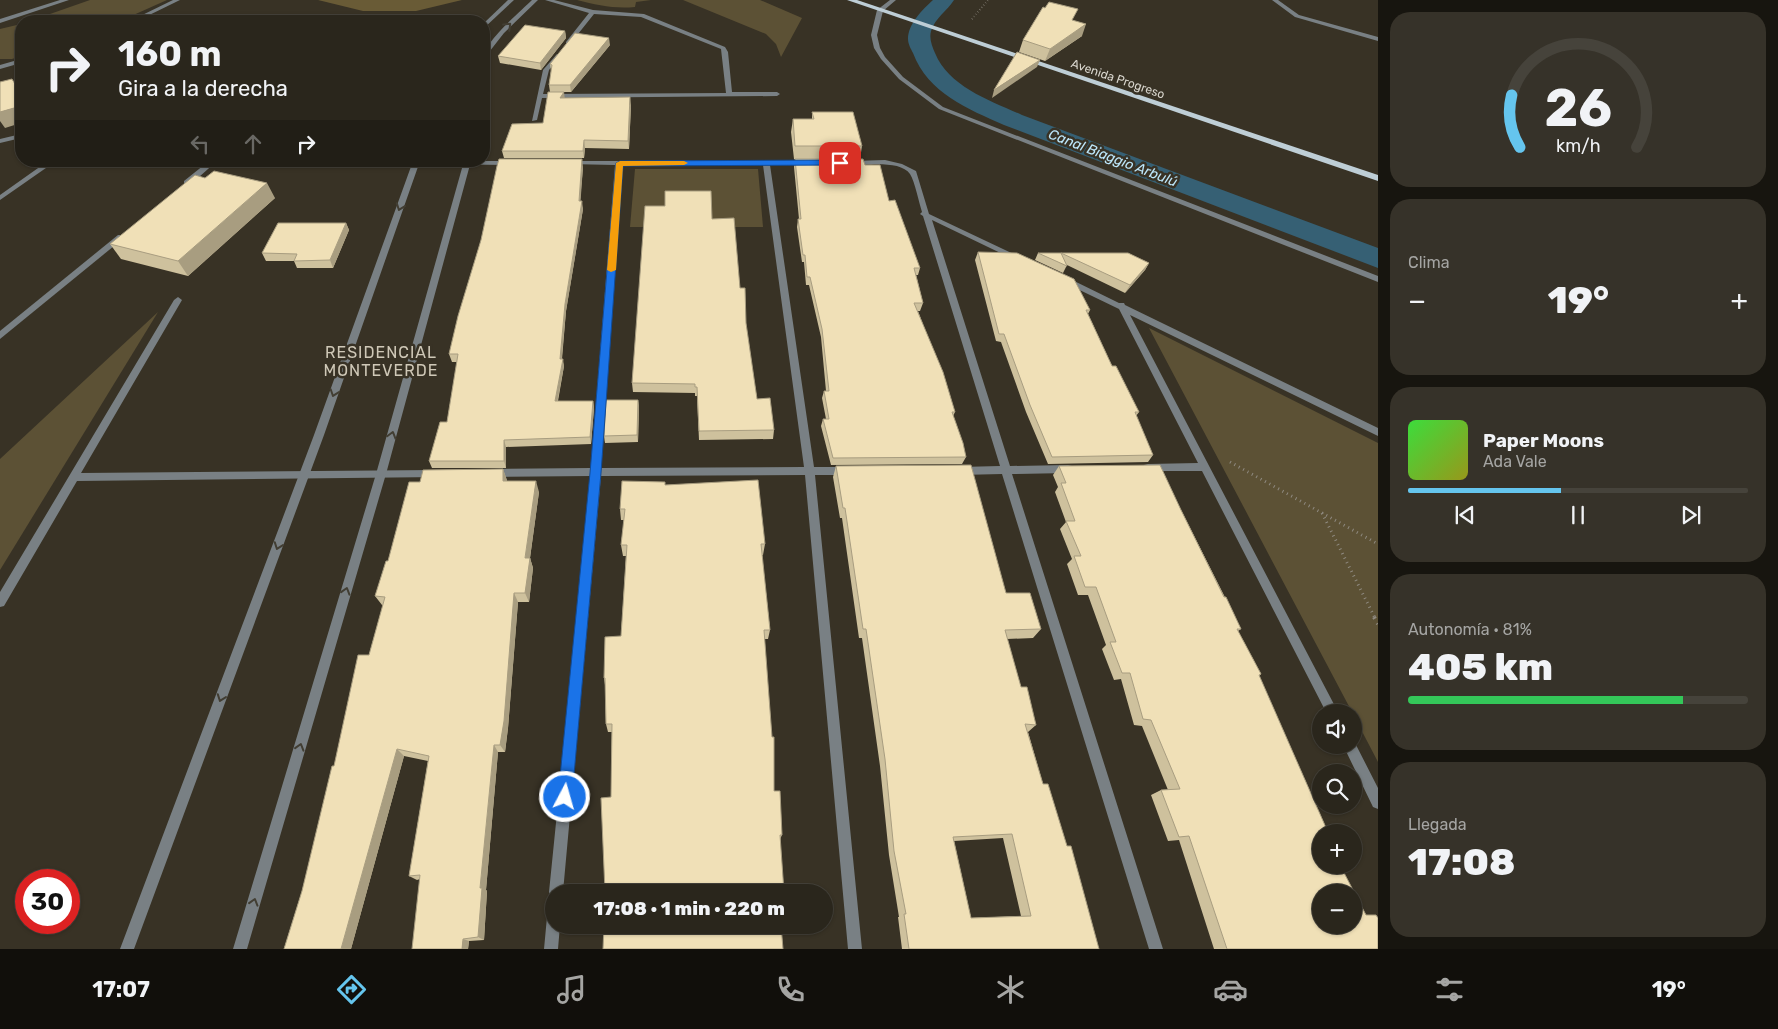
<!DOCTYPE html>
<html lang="es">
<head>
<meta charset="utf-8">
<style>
	:root { --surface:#2a261c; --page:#363229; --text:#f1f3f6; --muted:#a5a5a3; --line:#46433b; --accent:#65c5ee }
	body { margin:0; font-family:Rubik,sans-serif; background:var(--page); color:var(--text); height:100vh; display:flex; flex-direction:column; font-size:19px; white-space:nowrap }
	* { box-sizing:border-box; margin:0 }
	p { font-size:16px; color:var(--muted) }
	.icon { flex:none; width:28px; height:28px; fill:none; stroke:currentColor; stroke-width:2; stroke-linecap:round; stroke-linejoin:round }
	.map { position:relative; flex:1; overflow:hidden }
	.side { display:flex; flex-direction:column; gap:12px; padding:12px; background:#17150f; width:400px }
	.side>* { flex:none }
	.banner { position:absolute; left:15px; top:15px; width:475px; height:152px; border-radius:20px; box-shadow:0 1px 4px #0004,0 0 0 1px var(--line); background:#2a261c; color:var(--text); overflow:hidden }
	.controls { position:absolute; left:1312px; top:704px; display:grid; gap:10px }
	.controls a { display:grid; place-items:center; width:50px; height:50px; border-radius:50%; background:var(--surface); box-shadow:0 1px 4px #0004,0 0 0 1px var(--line); font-size:25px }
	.speed { position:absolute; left:15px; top:869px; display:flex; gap:10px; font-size:25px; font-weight:700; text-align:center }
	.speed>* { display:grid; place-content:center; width:65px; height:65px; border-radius:50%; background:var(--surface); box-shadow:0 1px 4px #0004,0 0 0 1px var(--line); line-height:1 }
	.speed .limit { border:8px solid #d22; background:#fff; color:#111 }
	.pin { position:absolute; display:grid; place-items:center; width:42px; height:42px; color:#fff; margin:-21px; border-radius:10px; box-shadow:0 2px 8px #0006 }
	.me { position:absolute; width:55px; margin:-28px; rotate:6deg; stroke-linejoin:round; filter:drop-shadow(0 0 4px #0008) }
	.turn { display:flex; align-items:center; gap:18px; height:105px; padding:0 20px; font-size:22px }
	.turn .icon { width:65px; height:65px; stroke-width:2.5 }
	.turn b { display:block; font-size:35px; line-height:42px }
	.lanes { display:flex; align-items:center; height:48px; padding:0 20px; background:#0003; justify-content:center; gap:25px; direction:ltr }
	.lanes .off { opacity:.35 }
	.big { font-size:38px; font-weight:800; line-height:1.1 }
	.side .tile { flex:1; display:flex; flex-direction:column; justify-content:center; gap:8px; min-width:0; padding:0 18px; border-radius:20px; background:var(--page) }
	.side .dial { align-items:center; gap:0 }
	.dial svg { height:130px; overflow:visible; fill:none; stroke:var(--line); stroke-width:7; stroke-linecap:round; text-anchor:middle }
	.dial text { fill:var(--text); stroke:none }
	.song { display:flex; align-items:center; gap:15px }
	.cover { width:60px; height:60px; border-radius:8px; background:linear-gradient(135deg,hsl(120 70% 55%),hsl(60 70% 35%)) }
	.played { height:5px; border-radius:2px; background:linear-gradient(90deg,var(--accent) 45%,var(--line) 45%) }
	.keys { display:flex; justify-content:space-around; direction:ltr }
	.heat { display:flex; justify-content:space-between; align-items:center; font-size:28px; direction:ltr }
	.charge { height:8px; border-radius:4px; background:linear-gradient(90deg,#34c759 81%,var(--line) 0) }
	.trip { position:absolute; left:545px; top:884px; width:288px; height:50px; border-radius:25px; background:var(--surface); box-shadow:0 1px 4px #0004,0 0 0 1px var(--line); font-weight:800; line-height:50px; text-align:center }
	.menu { display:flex; height:80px; justify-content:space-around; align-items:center; background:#110f0b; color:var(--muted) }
	.menu .icon { width:35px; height:35px }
	.menu .active { color:var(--accent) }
	.menu b { font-size:22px; color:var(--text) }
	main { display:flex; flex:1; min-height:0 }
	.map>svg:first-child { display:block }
	.green { fill:#5c5135 }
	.forest { fill:#695b36 }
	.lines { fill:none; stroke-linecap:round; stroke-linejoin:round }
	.canal { fill:#366074; fill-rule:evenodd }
	.path-far2 { stroke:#8f8a80; stroke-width:2; stroke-dasharray:0.5 2.5; stroke-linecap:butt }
	.path-far1 { stroke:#8f8a80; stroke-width:3; stroke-dasharray:1 4; stroke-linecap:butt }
	.path { stroke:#8f8a80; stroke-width:4; stroke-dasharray:2 5; stroke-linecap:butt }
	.minor { fill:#798084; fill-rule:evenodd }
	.tertiary { fill:#798084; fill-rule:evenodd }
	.primary { fill:#beced6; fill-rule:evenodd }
	.wall { fill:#cec19d; fill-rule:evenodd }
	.shaded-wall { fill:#a89d80 }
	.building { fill:#f0e0b7; stroke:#a89d80; fill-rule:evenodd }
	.oneway { stroke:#423e33 }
	.route { fill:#1a73e8; stroke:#114b97 }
	.slow { fill:#f59e0b }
	.labels { text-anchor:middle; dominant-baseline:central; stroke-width:5; stroke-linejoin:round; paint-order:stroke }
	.far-street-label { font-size:12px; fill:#dad7cf; stroke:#383225 }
	.far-water-label { font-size:14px; font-style:italic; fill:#bde7fb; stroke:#383225 }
	.neighbourhood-label { font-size:16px; letter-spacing:1px; fill:#cfc8b7; stroke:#383225 }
</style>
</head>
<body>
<main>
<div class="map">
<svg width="1378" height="949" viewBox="0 0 1378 949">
	<rect width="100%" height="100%" fill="#383225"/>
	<!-- green -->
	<g class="green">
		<polygon points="90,0 167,0 120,21 30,21"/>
		<path d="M577,0H651L636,2L635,7C614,9 597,5 577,0Z"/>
		<polygon points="683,0 760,0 802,18 781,57 776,44 766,34"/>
		<polygon points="21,24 21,56 12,59 0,59 0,29"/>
		<polygon points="635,169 758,169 763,227 630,227"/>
		<polygon points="158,312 0,570 0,459"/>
		<polygon points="1149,328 1378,443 1378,762 1354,716 1354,712 1352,712"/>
	</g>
	<!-- forest -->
	<polygon class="forest" points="318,0 462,0 416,11 363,11"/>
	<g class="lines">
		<!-- canal -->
		<path class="canal" d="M933,0H954C947,11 935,18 931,31C929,39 932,46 935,53C949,87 991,101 1022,115L1378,248V268L1004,125C968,109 928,93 913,53C911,49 908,44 908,39C908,24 923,9 933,0Z"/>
		<!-- path-far2 -->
		<polyline class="path-far2" points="972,19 988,0"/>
		<!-- path-far1 -->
		<g class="path-far1">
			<polyline points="1230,462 1378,544"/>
			<polyline points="1322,513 1375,618"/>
		</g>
		<!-- path -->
		<polyline class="path" points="1374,617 1378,624"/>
		<!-- minor -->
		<g class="minor">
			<polygon points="545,0 554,0 593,10 644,14 725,47 728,52 732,92 777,92 780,94 777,96 542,98 537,120 532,121 543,70 557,54 560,56 549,70 543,94 726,93 721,49 641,17 594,14 570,44 566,44 566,42 589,13"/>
			<polygon points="890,0 896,0 883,11 877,35 880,48 885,57 903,77 943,107 1378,276 1378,282 939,109 899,79 881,59 874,48 871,35 877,10"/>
			<polygon points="1272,0 1278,0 1299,15 1378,37 1378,41 1295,17"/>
			<polygon points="21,134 21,138 0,143 0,139"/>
			<path d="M885,160L902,164L916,171L929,214L1022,258L1021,260H1015L932,220L1010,466L1068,465L1072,466L1073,469L1072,472L1068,473L1012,474L1163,949H1149L1002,474L960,475L956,474L955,471L956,468L960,467L1000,466L923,216L920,214L922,212C919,203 915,182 910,174C901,160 867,165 853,165L850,163L853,161Z"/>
			<polygon points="48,161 56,161 0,200 0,195"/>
			<polygon points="209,161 217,161 190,185 184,185 184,181"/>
			<polygon points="414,161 511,161 514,163 511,165 417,164 415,163"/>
			<path d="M570,161H808L811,163L808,165H770L814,467H848L852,468L853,471L852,474L848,475H815L862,949H848L805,475L601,476L563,892H554V898L551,897L549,892L591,476L493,477L489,476L488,473L489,470L493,469L591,468L615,165L568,164V162ZM622,165H763L804,467L601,468Z"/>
			<polygon points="118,235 124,235 125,237 0,339 0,331"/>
			<polygon points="1066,277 1119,303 1124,303 1125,305 1378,428 1378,436 1130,315 1338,712 1326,712 1202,471 1144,471 1143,468 1144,465 1148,464 1198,463 1119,309 1063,282 1063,278"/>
			<polygon points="178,297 182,300 81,473 436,470 440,471 441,474 440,477 77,481 4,606 0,607 0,592 174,300"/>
			<polygon points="1354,741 1378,788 1378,809 1373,807 1343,745 1354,745"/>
			<polygon points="554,910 554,925 560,925 558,949 544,949 547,917 549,912"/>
		</g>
		<!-- tertiary -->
		<g class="tertiary">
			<polygon points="60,0 69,0 0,23 0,19"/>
			<polygon points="173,0 180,0 137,21 130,21"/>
			<polygon points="508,0 514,0 484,28 484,23"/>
			<path d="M532,0H538L504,33L486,56L484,57C484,42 521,11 532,0Z"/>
			<polygon points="21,59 21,63 0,69 0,65"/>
			<polygon points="413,161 420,161 324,435 134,949 120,949 314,435"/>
			<polygon points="464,161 471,161 386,474 247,949 233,949 376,474"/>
		</g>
		<!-- primary -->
		<polygon class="primary" points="847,0 857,0 1378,175 1378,181"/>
	</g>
	<!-- wall -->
	<g class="wall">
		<polygon points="1073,21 1082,36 1045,61 1019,52 1023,40"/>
		<polygon points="565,31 566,38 541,70 500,63 498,56"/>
		<polygon points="610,45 571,92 550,92 549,85 551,71 550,64"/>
		<polygon points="565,98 631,105 629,149 585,148 584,158 504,158 502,151 543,123"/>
		<polygon points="812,112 862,146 860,159 794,159 791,132 793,119 812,119"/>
		<polygon points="795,159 865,165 889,201 920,268 918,275 916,275 923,303 920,311 918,311 955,412 953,416 966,457 962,464 831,465 821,426 823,419 826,419 822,398 824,391 826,391 821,337 809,285 806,285 804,262 802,262 797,227 798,219 799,219 794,167"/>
		<polygon points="583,167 580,201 583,209 566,311 562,359 564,366 558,401 593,401 594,408 591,444 506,447 506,468 432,468 429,461 447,422 457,362 452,362 449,354"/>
		<polygon points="205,178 275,198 188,276 121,259 110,244"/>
		<polygon points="346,223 349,230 333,268 297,268 294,261 266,261 262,253"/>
		<polygon points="978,252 1090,310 1088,314 1112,366 1139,412 1136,416 1153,455 1148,462 1048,464 1026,412 1001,342 996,341 975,260"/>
		<polygon points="1038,253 1128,253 1149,263 1145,270 1125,293 1067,265 1063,273 1035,260"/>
		<polygon points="740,288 757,399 774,430 773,439 699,440 697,396 695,396 695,393 633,392 632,383"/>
		<polygon points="638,400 639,407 638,442 605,443 604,436"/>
		<path d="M836,466L1006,593L1041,629L1033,638L1007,639L1021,687L1036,725L1028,732L1043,784L1099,949H902L898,917H899L889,855L880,766L862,638H859L842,518H840L833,477ZM1003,838L1021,916L971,918L954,841Z"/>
		<polygon points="1059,466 1181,510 1241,629 1238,631 1261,674 1259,676 1327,830 1322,832 1378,949 1214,949 1179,840 1168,841 1151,795 1161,790 1168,790 1142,726 1134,725 1121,679 1114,680 1102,649 1106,645 1088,595 1078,595 1067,564 1072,559 1060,529 1066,522 1055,492 1058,487 1053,475"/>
		<polygon points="503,469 507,481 539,492 530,558 533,568 529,602 518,602 508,728 505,752 498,752 486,890 487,891 484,940 469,941 468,949 420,879 417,880 409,876 428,761 404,756 351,949 284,949 302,891 334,766 369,655 383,605 382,605 375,596 388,561 420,482"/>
		<polygon points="665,485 765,544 763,555 762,555 770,630 768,639 764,639 774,791 782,835 780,839 611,797 612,732 608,732 606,724 605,685 604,678 621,636 626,556 623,556 621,545 624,520 621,520 620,509"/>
	</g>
	<!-- shaded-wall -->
	<g class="shaded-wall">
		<polygon points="1086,24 1082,36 1045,61 1050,49"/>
		<polygon points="565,31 566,38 541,70 540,63"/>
		<polygon points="609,38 610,45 571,92 570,85"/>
		<polygon points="1040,60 1037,67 992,98 994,90"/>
		<polygon points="564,92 565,100 560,98"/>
		<polygon points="630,97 631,105 629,149 628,141"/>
		<polygon points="21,106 21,123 5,128 0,121 0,112"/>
		<polygon points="584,140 585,148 584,158 583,151"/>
		<polygon points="582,159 583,167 580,209 579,201"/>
		<polygon points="267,183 275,198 188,276 178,261"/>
		<polygon points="582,201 583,209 566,311 561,366 560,359 565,304"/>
		<polygon points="346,223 349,230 333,268 330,260"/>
		<polygon points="1149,263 1145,270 1125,293 1130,285"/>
		<polygon points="563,359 564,366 556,409 555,401"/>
		<polygon points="638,400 639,407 638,442 637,435"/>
		<polygon points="593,401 594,408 591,444 590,437"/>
		<polygon points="504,440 506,447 506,468 504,461"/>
		<polygon points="503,469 507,480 507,491 503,481"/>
		<polygon points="536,481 539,492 530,558 533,568 529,602 525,593 525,558"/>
		<polygon points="514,593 518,602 508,728 505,752 500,745"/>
		<polygon points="494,745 498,752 486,890 487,891 484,940 478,937 480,888"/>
		<polygon points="397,749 404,756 351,949 341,949"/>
		<polygon points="463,939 469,941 468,949 462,949"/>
	</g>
	<!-- building -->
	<g class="building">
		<polygon points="1049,2 1078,9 1072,20 1086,24 1050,49 1023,40 1043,7 1045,8"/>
		<polygon points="525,25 565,31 540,63 498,56"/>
		<polygon points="575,33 609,38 570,85 549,85 552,65 550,64"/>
		<polygon points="1017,52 1040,60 994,90"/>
		<polygon points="12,79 21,94 21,106 0,112 0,82"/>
		<polygon points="548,92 564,92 560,98 630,97 628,141 584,140 583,151 502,151 512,124 543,123"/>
		<polygon points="812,112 853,112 862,146 795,146 793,119 814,119"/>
		<polygon points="499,159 582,159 579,201 582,201 565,304 560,359 563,359 555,401 593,401 590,437 504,440 504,461 429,461 440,422 447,422 458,354 449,354 458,316 481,240 497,166"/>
		<polygon points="795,159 863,159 865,165 880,165 889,201 895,200 920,268 914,268 923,303 914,303 943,372 955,412 952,412 963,443 966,457 833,458 823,419 829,419 824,391 829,391 822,329 810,277 807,277 805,255 803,255 798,219 801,219"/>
		<polygon points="214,171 267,183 178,261 110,244 195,175 205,178"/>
		<polygon points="665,191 711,191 712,219 734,218 740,288 745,288 746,323 757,399 770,398 774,430 699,431 697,387 695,387 695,384 632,383 645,206 665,206"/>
		<polygon points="278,223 346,223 330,260 294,261 297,254 262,253"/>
		<polygon points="978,252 1017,253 1074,279 1090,310 1086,310 1112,366 1116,366 1139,412 1135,412 1153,455 1052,457 1030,405 1004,334 999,334"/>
		<polygon points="1038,253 1128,253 1149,263 1130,285 1061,253 1067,266"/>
		<polygon points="606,400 638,400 637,435 604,436"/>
		<path d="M971,465L1006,593H1030L1041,629L1005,630L1021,687H1027L1036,725L1025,724L1043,784H1048L1067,846H1071L1099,949H909L904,914H906L894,851L885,759L866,629H863L845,508H843L836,466ZM1012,834L1031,916L971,918L953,837Z"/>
		<path d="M1160,465L1181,510L1224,597H1226L1241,629H1237L1261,674L1259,675L1327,830H1322L1323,832H1321V865H1340L1366,915H1376L1378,918V949H1227L1189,836L1179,837L1161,790L1180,789L1151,720L1143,719L1130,673H1122L1110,642H1116L1096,587H1085L1074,556H1081L1066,521H1075L1061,483H1066L1059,466ZM1321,892H1354V925H1321Z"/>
		<polygon points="503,469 503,481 536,481 525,558 530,558 525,593 514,593 504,721 500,745 494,745 480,888 482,888 478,937 463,939 462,949 412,949 420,875 409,876 429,756 397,749 341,949 284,949 302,891 332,766 334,766 358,655 369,655 385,597 375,596 386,561 388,561 409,482 420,482 423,470"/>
		<polygon points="758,480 765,544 761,544 770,630 764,630 772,737 774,737 774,791 780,791 782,835 780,835 784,892 605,892 601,798 611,797 612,724 606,724 605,678 604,678 605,637 621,636 627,545 621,545 625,509 620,509 622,481 665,482 665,485"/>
		<polygon points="604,925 781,925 783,949 603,949"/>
	</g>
	<!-- one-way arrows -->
	<defs><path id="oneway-chevron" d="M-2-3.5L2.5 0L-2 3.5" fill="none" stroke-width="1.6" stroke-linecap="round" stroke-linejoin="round" transform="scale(1.25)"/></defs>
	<g class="oneway">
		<use href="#oneway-chevron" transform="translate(508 26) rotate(-44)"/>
		<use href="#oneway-chevron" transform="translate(400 207) rotate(110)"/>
		<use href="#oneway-chevron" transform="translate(334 393) rotate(109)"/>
		<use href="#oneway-chevron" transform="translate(392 435) rotate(-74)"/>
		<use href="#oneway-chevron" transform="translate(278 546) rotate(110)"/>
		<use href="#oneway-chevron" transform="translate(346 591) rotate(-73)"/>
		<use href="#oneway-chevron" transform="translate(221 698) rotate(110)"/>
		<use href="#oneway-chevron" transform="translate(300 747) rotate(-73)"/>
		<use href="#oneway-chevron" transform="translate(254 902) rotate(-73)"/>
	</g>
	<!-- route -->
	<polygon class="route" points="840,160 843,161 843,165 623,166 601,473 572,797 570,802 565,805 560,802 558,797 590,473 616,163 620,161"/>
	<!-- slow -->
	<polygon class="slow" points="620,161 684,161 688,163 684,165 623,166 616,270 611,272 607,270 616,163"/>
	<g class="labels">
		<!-- far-street labels -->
		<g class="far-street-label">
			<text transform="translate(1118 79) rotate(19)">Avenida Progreso</text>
		</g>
		<!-- far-water labels -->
		<g class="far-water-label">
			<text transform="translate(1113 158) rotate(21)">Canal Biaggio Arbulú</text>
		</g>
		<!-- neighbourhood labels -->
		<g class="neighbourhood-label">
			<text x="381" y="352">RESIDENCIAL<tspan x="381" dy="18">MONTEVERDE</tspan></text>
		</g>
	</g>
</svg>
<div class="controls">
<a><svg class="icon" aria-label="sound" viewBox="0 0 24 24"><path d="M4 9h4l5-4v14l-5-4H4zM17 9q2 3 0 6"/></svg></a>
<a><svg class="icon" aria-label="search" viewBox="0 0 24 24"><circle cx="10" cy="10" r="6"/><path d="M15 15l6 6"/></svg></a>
<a>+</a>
<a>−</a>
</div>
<div class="speed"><div class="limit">30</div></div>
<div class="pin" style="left:840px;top:163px;background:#d93025"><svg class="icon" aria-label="arrive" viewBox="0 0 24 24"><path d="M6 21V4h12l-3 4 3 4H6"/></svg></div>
<svg class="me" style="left:565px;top:797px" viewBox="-20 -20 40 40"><circle r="17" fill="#1a73e8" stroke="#fff" stroke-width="3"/><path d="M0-11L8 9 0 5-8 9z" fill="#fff"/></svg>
<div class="trip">17:08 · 1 min · 220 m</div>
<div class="banner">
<div class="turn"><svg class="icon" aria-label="right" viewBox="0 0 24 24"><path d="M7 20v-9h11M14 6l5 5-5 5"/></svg><div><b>160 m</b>Gira a la derecha</div></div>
<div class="lanes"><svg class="icon off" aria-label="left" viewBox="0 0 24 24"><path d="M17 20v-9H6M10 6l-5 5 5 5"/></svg><svg class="icon off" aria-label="ahead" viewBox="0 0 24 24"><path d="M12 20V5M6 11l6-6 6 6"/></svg><svg class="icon" aria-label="right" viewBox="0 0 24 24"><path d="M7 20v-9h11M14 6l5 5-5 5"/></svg></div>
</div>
</div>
<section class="side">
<div class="tile dial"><svg viewBox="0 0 100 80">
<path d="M14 69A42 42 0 1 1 86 69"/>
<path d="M14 69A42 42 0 0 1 9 37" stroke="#65c5ee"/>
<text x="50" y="56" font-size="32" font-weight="700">26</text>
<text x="50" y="72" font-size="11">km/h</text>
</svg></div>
<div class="tile"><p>Clima</p>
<div class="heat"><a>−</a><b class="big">19°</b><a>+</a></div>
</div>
<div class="tile">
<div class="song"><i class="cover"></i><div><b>Paper Moons</b><p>Ada Vale</p></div></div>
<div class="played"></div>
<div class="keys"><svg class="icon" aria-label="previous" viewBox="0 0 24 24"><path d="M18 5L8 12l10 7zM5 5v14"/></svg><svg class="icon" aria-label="pause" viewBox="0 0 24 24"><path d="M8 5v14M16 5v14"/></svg><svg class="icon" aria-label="next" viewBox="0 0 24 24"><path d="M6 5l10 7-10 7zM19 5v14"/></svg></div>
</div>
<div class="tile"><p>Autonomía · 81%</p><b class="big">405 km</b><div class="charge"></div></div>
<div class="tile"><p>Llegada</p><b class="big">17:08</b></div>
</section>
</main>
<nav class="menu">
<b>17:07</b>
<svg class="icon active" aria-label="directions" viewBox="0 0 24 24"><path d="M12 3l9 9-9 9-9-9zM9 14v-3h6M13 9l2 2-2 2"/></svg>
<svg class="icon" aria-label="music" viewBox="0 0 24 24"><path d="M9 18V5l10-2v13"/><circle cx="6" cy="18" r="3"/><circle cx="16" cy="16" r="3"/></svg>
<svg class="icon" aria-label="phone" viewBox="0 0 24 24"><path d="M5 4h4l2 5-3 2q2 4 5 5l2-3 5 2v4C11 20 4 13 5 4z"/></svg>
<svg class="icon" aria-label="climate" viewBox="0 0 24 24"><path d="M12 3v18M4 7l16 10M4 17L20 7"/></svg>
<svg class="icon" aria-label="car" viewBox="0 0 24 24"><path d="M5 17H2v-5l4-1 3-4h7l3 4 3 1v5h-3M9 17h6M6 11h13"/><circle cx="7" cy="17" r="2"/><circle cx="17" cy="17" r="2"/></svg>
<svg class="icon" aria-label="filters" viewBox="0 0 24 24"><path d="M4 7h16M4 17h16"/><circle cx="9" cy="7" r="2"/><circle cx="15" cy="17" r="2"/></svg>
<b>19°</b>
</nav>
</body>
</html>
